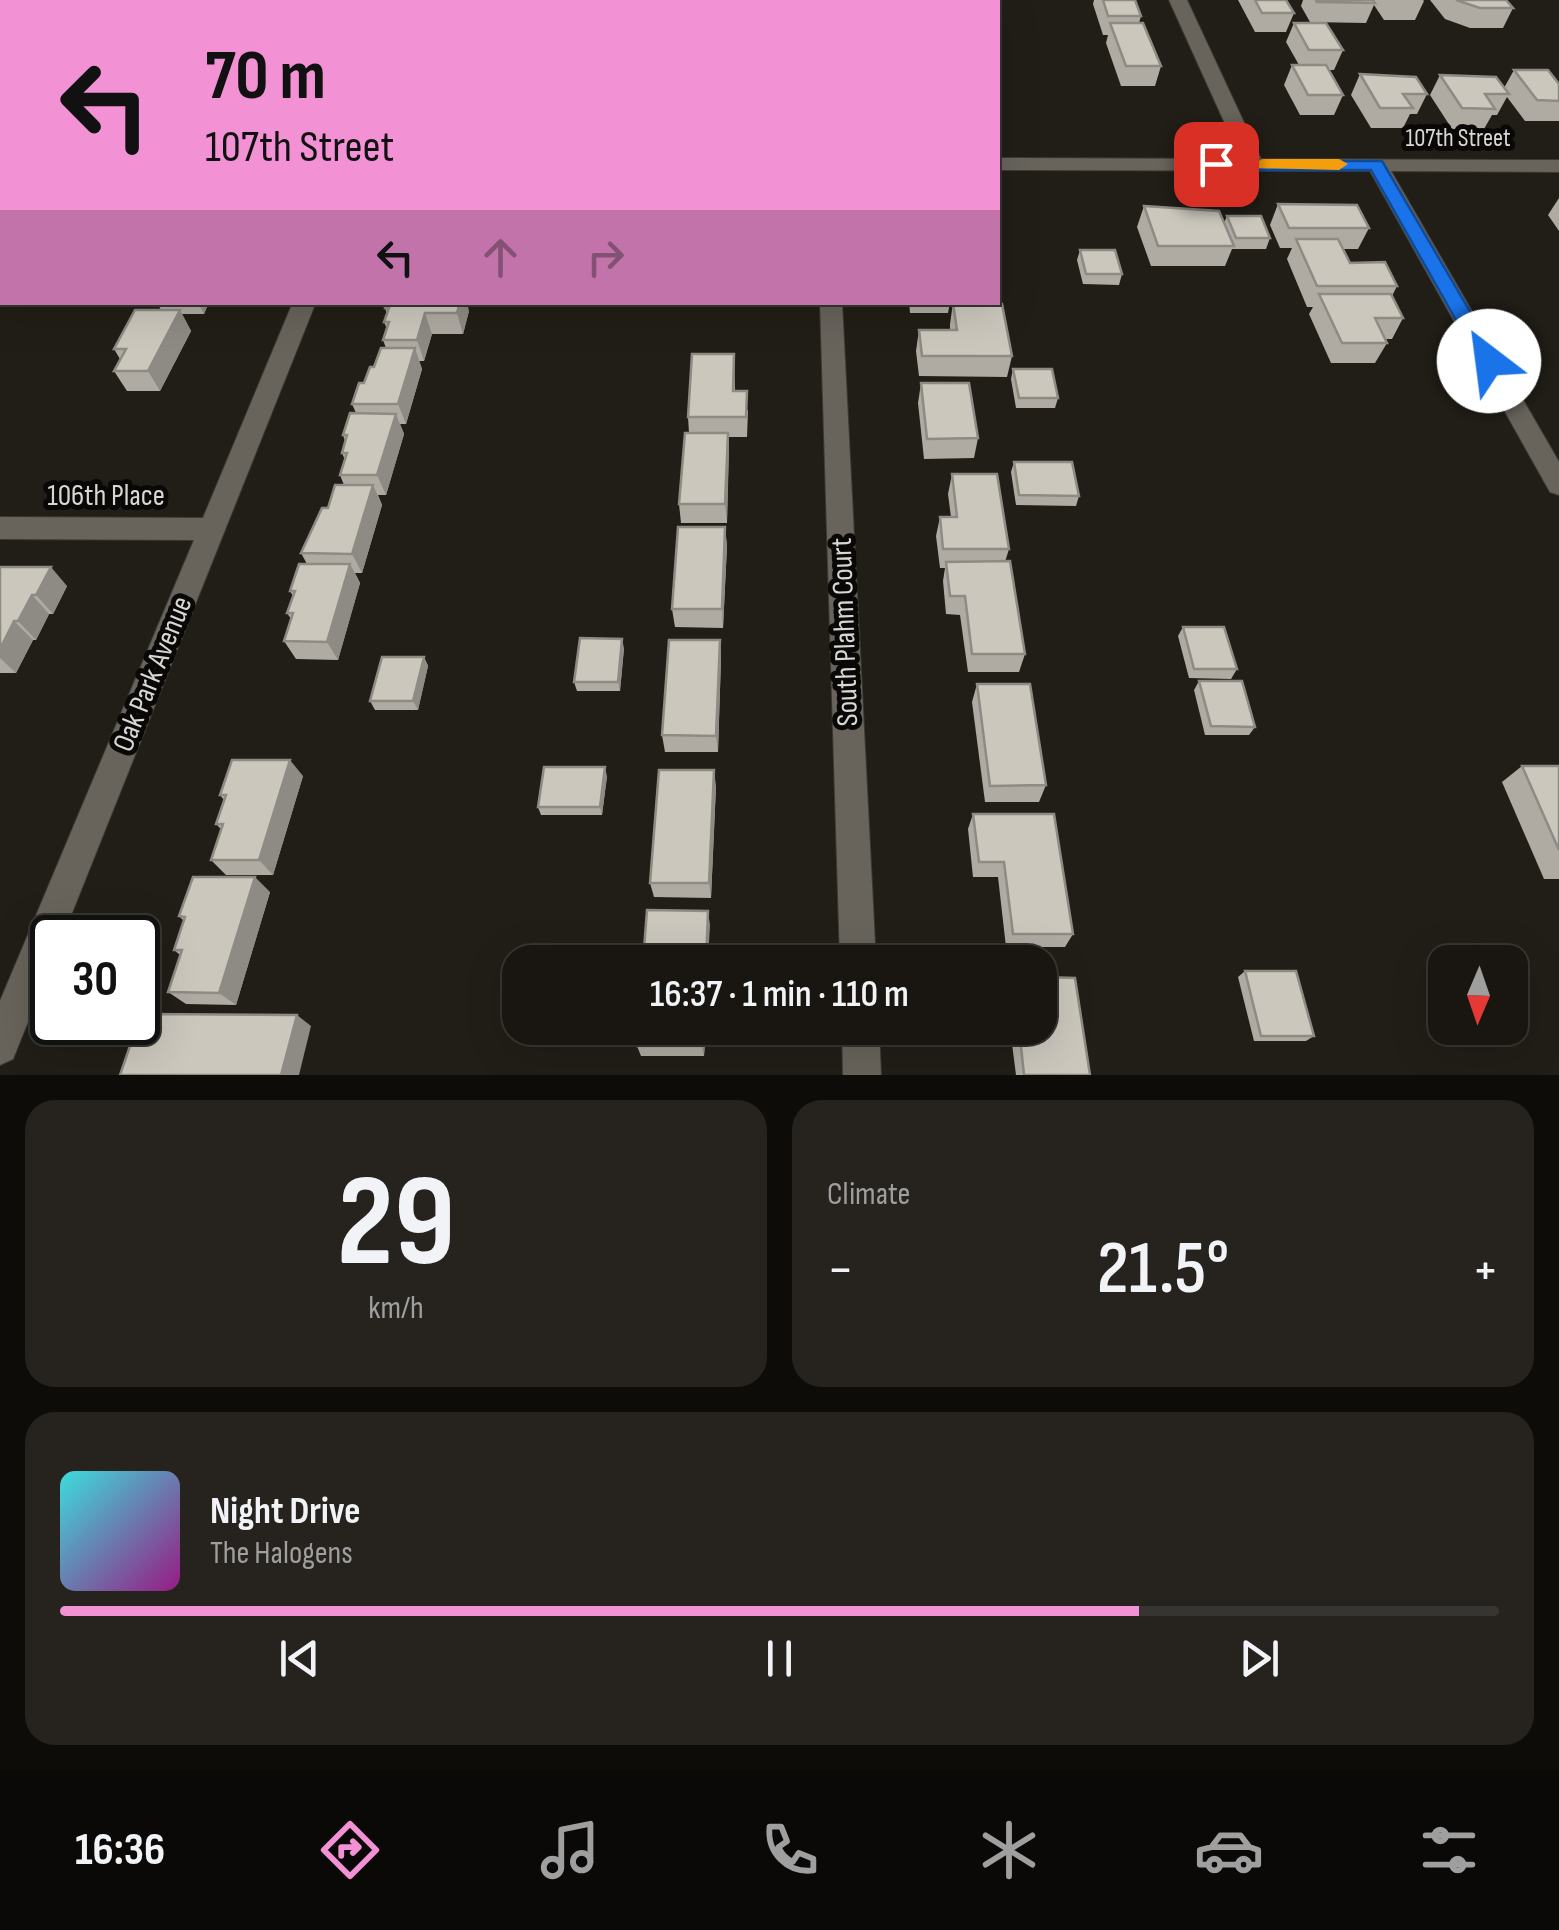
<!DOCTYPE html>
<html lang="en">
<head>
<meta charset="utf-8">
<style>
	:root { --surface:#191611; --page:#26231f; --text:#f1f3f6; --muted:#9f9f9f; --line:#373531; --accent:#f391d5 }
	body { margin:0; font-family:"Sofia Sans Condensed",sans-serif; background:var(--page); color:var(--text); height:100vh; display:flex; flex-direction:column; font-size:38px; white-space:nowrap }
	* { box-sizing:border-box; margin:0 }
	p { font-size:32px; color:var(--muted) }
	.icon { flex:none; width:55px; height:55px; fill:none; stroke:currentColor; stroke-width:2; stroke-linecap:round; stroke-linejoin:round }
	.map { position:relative; height:1075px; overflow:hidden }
	.side { display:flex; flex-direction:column; gap:25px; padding:25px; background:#0e0c09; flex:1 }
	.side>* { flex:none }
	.guide { position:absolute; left:0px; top:0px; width:1000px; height:305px; box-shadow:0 10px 40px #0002,0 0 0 2px var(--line); background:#f391d5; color:#111; overflow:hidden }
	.needle { width:65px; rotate:182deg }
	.buttons { position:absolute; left:1428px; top:945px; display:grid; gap:20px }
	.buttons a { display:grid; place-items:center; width:100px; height:100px; border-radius:20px; background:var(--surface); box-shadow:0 10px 40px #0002,0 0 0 2px var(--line); font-size:50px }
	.speed { position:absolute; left:30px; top:915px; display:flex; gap:20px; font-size:50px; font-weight:700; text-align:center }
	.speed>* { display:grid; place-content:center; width:130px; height:130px; border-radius:50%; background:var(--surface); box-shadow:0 10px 40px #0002,0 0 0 2px var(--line); line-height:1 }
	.speed .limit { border:5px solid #111; border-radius:15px; background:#fff; color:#111 }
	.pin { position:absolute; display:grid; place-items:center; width:85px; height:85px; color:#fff; margin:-42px; border-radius:20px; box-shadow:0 5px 15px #0006 }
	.me { position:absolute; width:110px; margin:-55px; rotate:330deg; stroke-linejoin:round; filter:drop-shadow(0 0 8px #0008) }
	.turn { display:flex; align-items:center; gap:35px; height:210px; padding:0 40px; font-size:45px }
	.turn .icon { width:130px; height:130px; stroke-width:2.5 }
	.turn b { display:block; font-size:70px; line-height:85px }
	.lanes { display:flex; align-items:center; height:95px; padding:0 40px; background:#0003; justify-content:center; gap:50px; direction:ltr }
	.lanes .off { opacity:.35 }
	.big { font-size:75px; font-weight:600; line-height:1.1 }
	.side .tile { flex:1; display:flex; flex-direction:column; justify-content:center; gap:15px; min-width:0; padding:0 35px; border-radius:30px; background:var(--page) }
	.side .dial { align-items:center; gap:0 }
	.dial b { font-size:130px; line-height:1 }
	.song { display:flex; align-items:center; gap:30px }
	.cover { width:120px; height:120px; border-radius:15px; background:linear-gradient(135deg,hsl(180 70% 55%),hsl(310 70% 35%)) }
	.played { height:10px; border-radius:5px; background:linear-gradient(90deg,var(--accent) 75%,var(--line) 75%) }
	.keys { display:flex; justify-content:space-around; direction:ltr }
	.heat { display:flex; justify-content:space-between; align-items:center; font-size:55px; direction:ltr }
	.side .tiles { flex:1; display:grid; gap:25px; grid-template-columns:1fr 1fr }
	.tile:last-child { grid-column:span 2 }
	.trip { position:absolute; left:502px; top:945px; width:555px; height:100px; border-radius:30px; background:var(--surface); box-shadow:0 10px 40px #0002,0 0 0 2px var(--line); font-weight:600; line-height:100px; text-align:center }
	.tabs { display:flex; height:160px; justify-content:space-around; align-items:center; background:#0a0907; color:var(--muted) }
	.tabs .icon { width:70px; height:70px }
	.tabs .active { color:var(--accent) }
	.tabs b { font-size:45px; color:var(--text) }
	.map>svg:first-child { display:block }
	.green { fill:#374026 }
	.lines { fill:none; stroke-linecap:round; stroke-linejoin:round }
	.minor-casing { stroke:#3c3a35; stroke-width:2 }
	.minor { fill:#68645c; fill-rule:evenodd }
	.rail { stroke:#b9b7b1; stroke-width:5; stroke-dasharray:4 8; stroke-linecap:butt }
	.wall { fill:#afaba3 }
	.shaded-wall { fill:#8e8b84 }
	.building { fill:#cbc7bd; stroke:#8e8b84; stroke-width:2.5 }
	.route { fill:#1a73e8; stroke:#114b97; stroke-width:2.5 }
	.slow { fill:#f59e0b }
	.labels { text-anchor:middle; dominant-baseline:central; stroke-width:10; stroke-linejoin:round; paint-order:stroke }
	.far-street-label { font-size:25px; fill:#d9d7d2; stroke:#090806 }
	.street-label { font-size:30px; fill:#d9d7d2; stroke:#090806 }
</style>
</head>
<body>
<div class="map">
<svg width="1559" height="1075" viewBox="0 0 1559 1075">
	<rect width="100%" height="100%" fill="#211e17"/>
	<!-- green -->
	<polygon class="green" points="0,0 384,0 2,2 0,137"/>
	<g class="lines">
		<defs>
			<g id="minor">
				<polygon points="1169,0 1187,0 1261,159 1559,160 1559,172 1391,171 1559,462 1559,495 1550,492 1370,171 998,170 998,158 1241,159"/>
				<rect x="0" y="158" width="2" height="12"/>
				<polygon points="2,247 2,262 0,263 0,248"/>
				<polygon points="293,302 316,302 62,938 52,938 52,962 13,1059 0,1065 0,1001 194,540 0,539 0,517 203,518"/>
				<polygon points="820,302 842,302 876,962 840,962"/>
				<polygon points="842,1028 879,1028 881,1075 843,1075"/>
			</g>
		</defs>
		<!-- minor casing -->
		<use href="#minor" class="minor-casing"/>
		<!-- minor -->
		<use href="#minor" class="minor"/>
		<!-- rail -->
		<g class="rail">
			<polyline points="507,2 513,0"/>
			<polyline points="531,2 537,0"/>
		</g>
	</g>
	<!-- wall -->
	<g class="wall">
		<polygon points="290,0 364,0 363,2 291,2"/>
		<polygon points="1094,0 1135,0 1141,16 1139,23 1161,66 1155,86 1121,86 1106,43 1108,35 1103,35 1093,4"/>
		<polygon points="1238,0 1286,0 1294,13 1286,32 1255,32"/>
		<polygon points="1303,0 1423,0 1424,1 1415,20 1384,20 1374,5 1366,23 1310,22 1301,6"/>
		<polygon points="1430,0 1506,0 1513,8 1503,28 1470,28 1445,19"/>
		<polygon points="1294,23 1343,50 1334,70 1328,70 1343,95 1334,115 1300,115 1284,85 1292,65 1299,65 1286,42"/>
		<polygon points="1514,70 1559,84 1559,121 1525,121 1507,97 1497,115 1492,115 1484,129 1452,129 1430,95 1440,75 1504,88"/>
		<polygon points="1360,74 1427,94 1417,114 1410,114 1403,128 1371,128 1351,95"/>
		<polygon points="1559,198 1559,231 1548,215"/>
		<polygon points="1278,204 1369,228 1358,249 1343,249 1350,263 1397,286 1392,296 1403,318 1392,339 1385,339 1387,343 1375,363 1331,363 1309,314 1313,307 1307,307 1287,259 1292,248 1280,248 1270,225"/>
		<polygon points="1144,206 1224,223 1227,216 1270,238 1266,249 1232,249 1225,266 1151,266 1137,227"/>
		<polygon points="1080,250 1122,274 1119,285 1083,284 1077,260"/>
		<polygon points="157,302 209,302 204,314 182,314 191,331 160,391 127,391 114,371 120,359 114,349 161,310"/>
		<polygon points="909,302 950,302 948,313 910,313"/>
		<polygon points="953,303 1012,356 1007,377 919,376 916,351 919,330 950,330 950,324"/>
		<polygon points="385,308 469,311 463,334 432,334 424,361 419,361 422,369 406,424 400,424 404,434 386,495 378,495 382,505 362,573 355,573 360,583 338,660 296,659 284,641 291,619 287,613 293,596 290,591 307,564 301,553 328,508 344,485 340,475 345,460 342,453 345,441 343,435 356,413 352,404 386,348 383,340 387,329 384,322 387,314"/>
		<polygon points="734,354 735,391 748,411 747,437 729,437 727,523 681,523 679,504 689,433 688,417"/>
		<polygon points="1013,369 1058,398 1055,408 1016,408 1011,379"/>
		<polygon points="921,383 978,438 974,458 924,459 918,403"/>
		<polygon points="1014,462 1079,496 1076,506 1016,505 1011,472"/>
		<polygon points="952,474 1009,549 1005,562 1025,654 1019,672 968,672 960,615 946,614 943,581 945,568 940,568 936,536 940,517 951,517 948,494"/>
		<polygon points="725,527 727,546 723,628 675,627 672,609"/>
		<polygon points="0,567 67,586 53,614 49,614 36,640 33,640 16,673 0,673"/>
		<polygon points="1183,627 1237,669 1231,679 1189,678 1178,636"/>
		<polygon points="720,640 721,658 718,752 665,752 662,735"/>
		<polygon points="624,648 620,691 577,691 574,682"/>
		<polygon points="424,657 428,666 418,710 375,710 370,701"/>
		<polygon points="1199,681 1255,727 1249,735 1205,735 1194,690"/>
		<polygon points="977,684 1046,785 1039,802 985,802 972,702"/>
		<polygon points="1522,766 1559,766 1559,879 1544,879 1502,782"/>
		<polygon points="303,776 273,875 226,875 211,860 221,829 216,824 224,800 220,795"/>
		<polygon points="607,776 602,815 541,815 538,807"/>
		<polygon points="716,786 711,898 654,897 650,883"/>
		<polygon points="973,814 1073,934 1065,947 1006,947 998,877 973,877 968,829"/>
		<polygon points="270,892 236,1005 186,1004 168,992 180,955 174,950 184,921 179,916"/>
		<polygon points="1245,971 1314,1036 1306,1041 1254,1041 1238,977"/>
		<polygon points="638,1028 706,1028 704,1056 641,1056 637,1046"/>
		<polygon points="1010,1028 1040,1028 1090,1075 1016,1075"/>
	</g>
	<!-- shaded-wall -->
	<g class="shaded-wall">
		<polygon points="198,302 209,302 204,314"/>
		<polygon points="460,302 467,302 469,311 463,334 457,313"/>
		<polygon points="180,310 191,331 160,391 148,371"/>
		<polygon points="425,313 432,334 424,361 417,340"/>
		<polygon points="415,348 422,369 406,424 398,404"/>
		<polygon points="396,414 404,434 386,495 377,475"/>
		<polygon points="728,433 729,453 727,523 725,504"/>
		<polygon points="373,485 382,505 362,573 352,554"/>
		<polygon points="725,527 727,546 723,628 722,609"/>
		<polygon points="350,564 360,583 338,660 327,642"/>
		<polygon points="51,567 67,586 53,614 36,595"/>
		<polygon points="32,595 49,614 36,640 18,621"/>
		<polygon points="14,621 33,640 16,673 0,658 0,649"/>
		<polygon points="622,639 624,648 620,691 618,682"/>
		<polygon points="720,640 721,658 718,752 716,736"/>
		<polygon points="424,657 428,666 418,710 413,701"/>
		<polygon points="290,760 303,776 273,875 259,860"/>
		<polygon points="605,767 607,776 602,815 600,807"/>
		<polygon points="714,770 716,786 711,898 709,883"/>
		<polygon points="255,877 270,892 236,1005 219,993"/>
		<polygon points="708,911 710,925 708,962 706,962"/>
		<polygon points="297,1015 311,1026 299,1075 281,1075"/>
		<polygon points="703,1028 706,1028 704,1056 702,1046"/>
	</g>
	<!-- building -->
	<g class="building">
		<rect x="758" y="0" width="30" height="2"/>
		<polygon points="1103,0 1135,0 1141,16 1108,16"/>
		<polygon points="1255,0 1286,0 1294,13 1262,13"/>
		<polygon points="1316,0 1373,0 1375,3 1317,2"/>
		<polygon points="1456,0 1506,0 1513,8 1480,8"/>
		<polygon points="1110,23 1143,23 1161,66 1126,66"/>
		<polygon points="1294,23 1326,23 1343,50 1309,50"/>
		<polygon points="1292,65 1326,65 1343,95 1308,95"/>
		<polygon points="1514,70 1548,70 1559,84 1559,101 1537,100"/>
		<polygon points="1360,74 1416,77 1427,94 1403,94 1413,108 1380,108"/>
		<polygon points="1440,75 1496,77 1509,94 1485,94 1495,109 1462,108"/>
		<polygon points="1278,204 1357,205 1369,228 1289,228"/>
		<polygon points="1144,206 1219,211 1234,246 1158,246"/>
		<polygon points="1227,216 1261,216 1270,238 1236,238"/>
		<polygon points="1296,239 1338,239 1350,263 1385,262 1397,286 1317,286"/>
		<polygon points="1080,250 1115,250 1122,274 1086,274"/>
		<polygon points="1319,294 1391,294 1403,318 1375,318 1387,343 1342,343"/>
		<polygon points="386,302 460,302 457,313 425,313 417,340 383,340 389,322 384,322 389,308 385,308"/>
		<polygon points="953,303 1002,304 1012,356 922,356 919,330 957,330"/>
		<polygon points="135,310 180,310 148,371 114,371 126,349 114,349"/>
		<polygon points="381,348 415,348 398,404 352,404 359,383 364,383 370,367 374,367"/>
		<polygon points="692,354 734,354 733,391 747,391 746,417 688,417"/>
		<polygon points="1013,369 1052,369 1058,398 1019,398"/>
		<polygon points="921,383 969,383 978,438 927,439"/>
		<polygon points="350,413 396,414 377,475 340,475 347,453 342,453 347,435 343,435"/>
		<polygon points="685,433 728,433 725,504 679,504"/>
		<polygon points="1014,462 1072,462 1079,496 1019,495"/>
		<polygon points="952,474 997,474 1009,549 943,549 940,517 957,517"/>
		<polygon points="335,485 373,485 352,554 301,553 322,508 328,508"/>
		<polygon points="678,527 725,527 722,609 672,609"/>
		<polygon points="1010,561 1025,654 972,654 965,596 950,596 946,562"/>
		<polygon points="299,564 350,564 327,642 284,641 293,613 287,613 295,591 290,591"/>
		<polygon points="0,567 51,567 36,595 32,595 18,621 14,621 0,649"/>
		<polygon points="1183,627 1224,627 1237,669 1194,669"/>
		<polygon points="580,638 622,639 618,682 574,682"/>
		<polygon points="669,640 720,640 716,736 662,735"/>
		<polygon points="382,657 424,657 413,701 370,701"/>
		<polygon points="1199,681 1242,681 1255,727 1211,726"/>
		<polygon points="977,684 1030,684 1046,785 990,786"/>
		<polygon points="232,760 290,760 259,860 211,860 223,824 216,824 226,795 220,795"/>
		<polygon points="1522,766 1559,766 1559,850"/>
		<polygon points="544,767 605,767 600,807 538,807"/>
		<polygon points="659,770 714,770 709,883 650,883"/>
		<polygon points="973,814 1054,814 1073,934 1013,934 1004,862 979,862"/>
		<polygon points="193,877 255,877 219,993 168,992 182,950 174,950 185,917 179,916"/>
		<polygon points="647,910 708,911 706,962 643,962"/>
		<polygon points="1245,971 1296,971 1314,1036 1261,1036"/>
		<polygon points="1040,977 1075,978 1090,1075 1024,1075 1019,1028 1040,1028"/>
		<polygon points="141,1014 297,1015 281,1075 120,1075"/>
		<polygon points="638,1028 703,1028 702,1046 637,1046"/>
	</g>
	<!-- route -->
	<polygon class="route" points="1211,161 1382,161 1499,361 1496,366 1482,366 1371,170 1216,170 1208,164"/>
	<!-- slow -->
	<polygon class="slow" points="1262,159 1339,159 1348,164 1339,170 1256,168 1254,164"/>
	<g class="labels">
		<!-- far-street labels -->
		<g class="far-street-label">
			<text x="1458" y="138">107th Street</text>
		</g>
		<!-- street labels -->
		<g class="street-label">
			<text x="106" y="496">106th Place</text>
			<text transform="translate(845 632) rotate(-92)">South Plahm Court</text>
			<text transform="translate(153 674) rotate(-68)">Oak Park Avenue</text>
		</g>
	</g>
</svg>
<div class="buttons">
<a><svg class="needle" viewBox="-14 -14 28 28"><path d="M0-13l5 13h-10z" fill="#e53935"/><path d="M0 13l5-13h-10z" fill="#9f9f9f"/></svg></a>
</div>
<div class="speed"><div class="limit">30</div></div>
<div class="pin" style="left:1216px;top:164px;background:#d93025"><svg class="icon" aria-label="arrive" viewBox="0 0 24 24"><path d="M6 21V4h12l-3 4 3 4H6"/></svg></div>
<svg class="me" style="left:1489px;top:361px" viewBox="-20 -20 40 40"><circle r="19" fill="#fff"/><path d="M0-13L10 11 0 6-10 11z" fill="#1a73e8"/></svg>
<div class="trip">16:37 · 1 min · 110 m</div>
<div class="guide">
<div class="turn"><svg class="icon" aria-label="left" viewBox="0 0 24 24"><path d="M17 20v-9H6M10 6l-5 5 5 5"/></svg><div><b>70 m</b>107th Street</div></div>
<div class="lanes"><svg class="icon" aria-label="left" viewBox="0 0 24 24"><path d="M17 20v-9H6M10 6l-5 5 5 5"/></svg><svg class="icon off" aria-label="ahead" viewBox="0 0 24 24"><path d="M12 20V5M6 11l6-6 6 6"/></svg><svg class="icon off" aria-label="right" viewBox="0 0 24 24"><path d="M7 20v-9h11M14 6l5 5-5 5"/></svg></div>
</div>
</div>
<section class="side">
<div class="tiles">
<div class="tile dial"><b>29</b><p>km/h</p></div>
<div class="tile"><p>Climate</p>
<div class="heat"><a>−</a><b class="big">21.5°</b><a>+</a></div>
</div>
<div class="tile">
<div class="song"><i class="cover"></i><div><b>Night Drive</b><p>The Halogens</p></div></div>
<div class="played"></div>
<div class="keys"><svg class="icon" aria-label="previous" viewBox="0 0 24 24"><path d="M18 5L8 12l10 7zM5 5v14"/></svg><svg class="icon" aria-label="pause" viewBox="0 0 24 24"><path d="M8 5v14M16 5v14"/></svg><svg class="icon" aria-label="next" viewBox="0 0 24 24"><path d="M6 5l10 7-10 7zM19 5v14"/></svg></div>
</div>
</div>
</section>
<nav class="tabs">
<b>16:36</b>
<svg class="icon active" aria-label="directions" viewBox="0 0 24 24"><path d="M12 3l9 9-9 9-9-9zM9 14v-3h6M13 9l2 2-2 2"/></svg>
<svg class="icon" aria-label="music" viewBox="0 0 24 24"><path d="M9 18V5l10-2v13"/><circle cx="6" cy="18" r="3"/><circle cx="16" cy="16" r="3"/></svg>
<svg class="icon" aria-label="phone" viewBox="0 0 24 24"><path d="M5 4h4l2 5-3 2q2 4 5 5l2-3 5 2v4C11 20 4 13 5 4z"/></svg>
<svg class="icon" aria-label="climate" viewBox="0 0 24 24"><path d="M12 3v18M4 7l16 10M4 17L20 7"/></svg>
<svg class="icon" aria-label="car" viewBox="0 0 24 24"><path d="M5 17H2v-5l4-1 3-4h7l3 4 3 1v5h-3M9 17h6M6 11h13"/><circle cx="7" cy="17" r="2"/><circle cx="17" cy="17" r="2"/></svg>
<svg class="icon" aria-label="filters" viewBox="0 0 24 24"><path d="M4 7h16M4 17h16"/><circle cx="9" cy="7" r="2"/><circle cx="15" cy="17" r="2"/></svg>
</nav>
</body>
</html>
